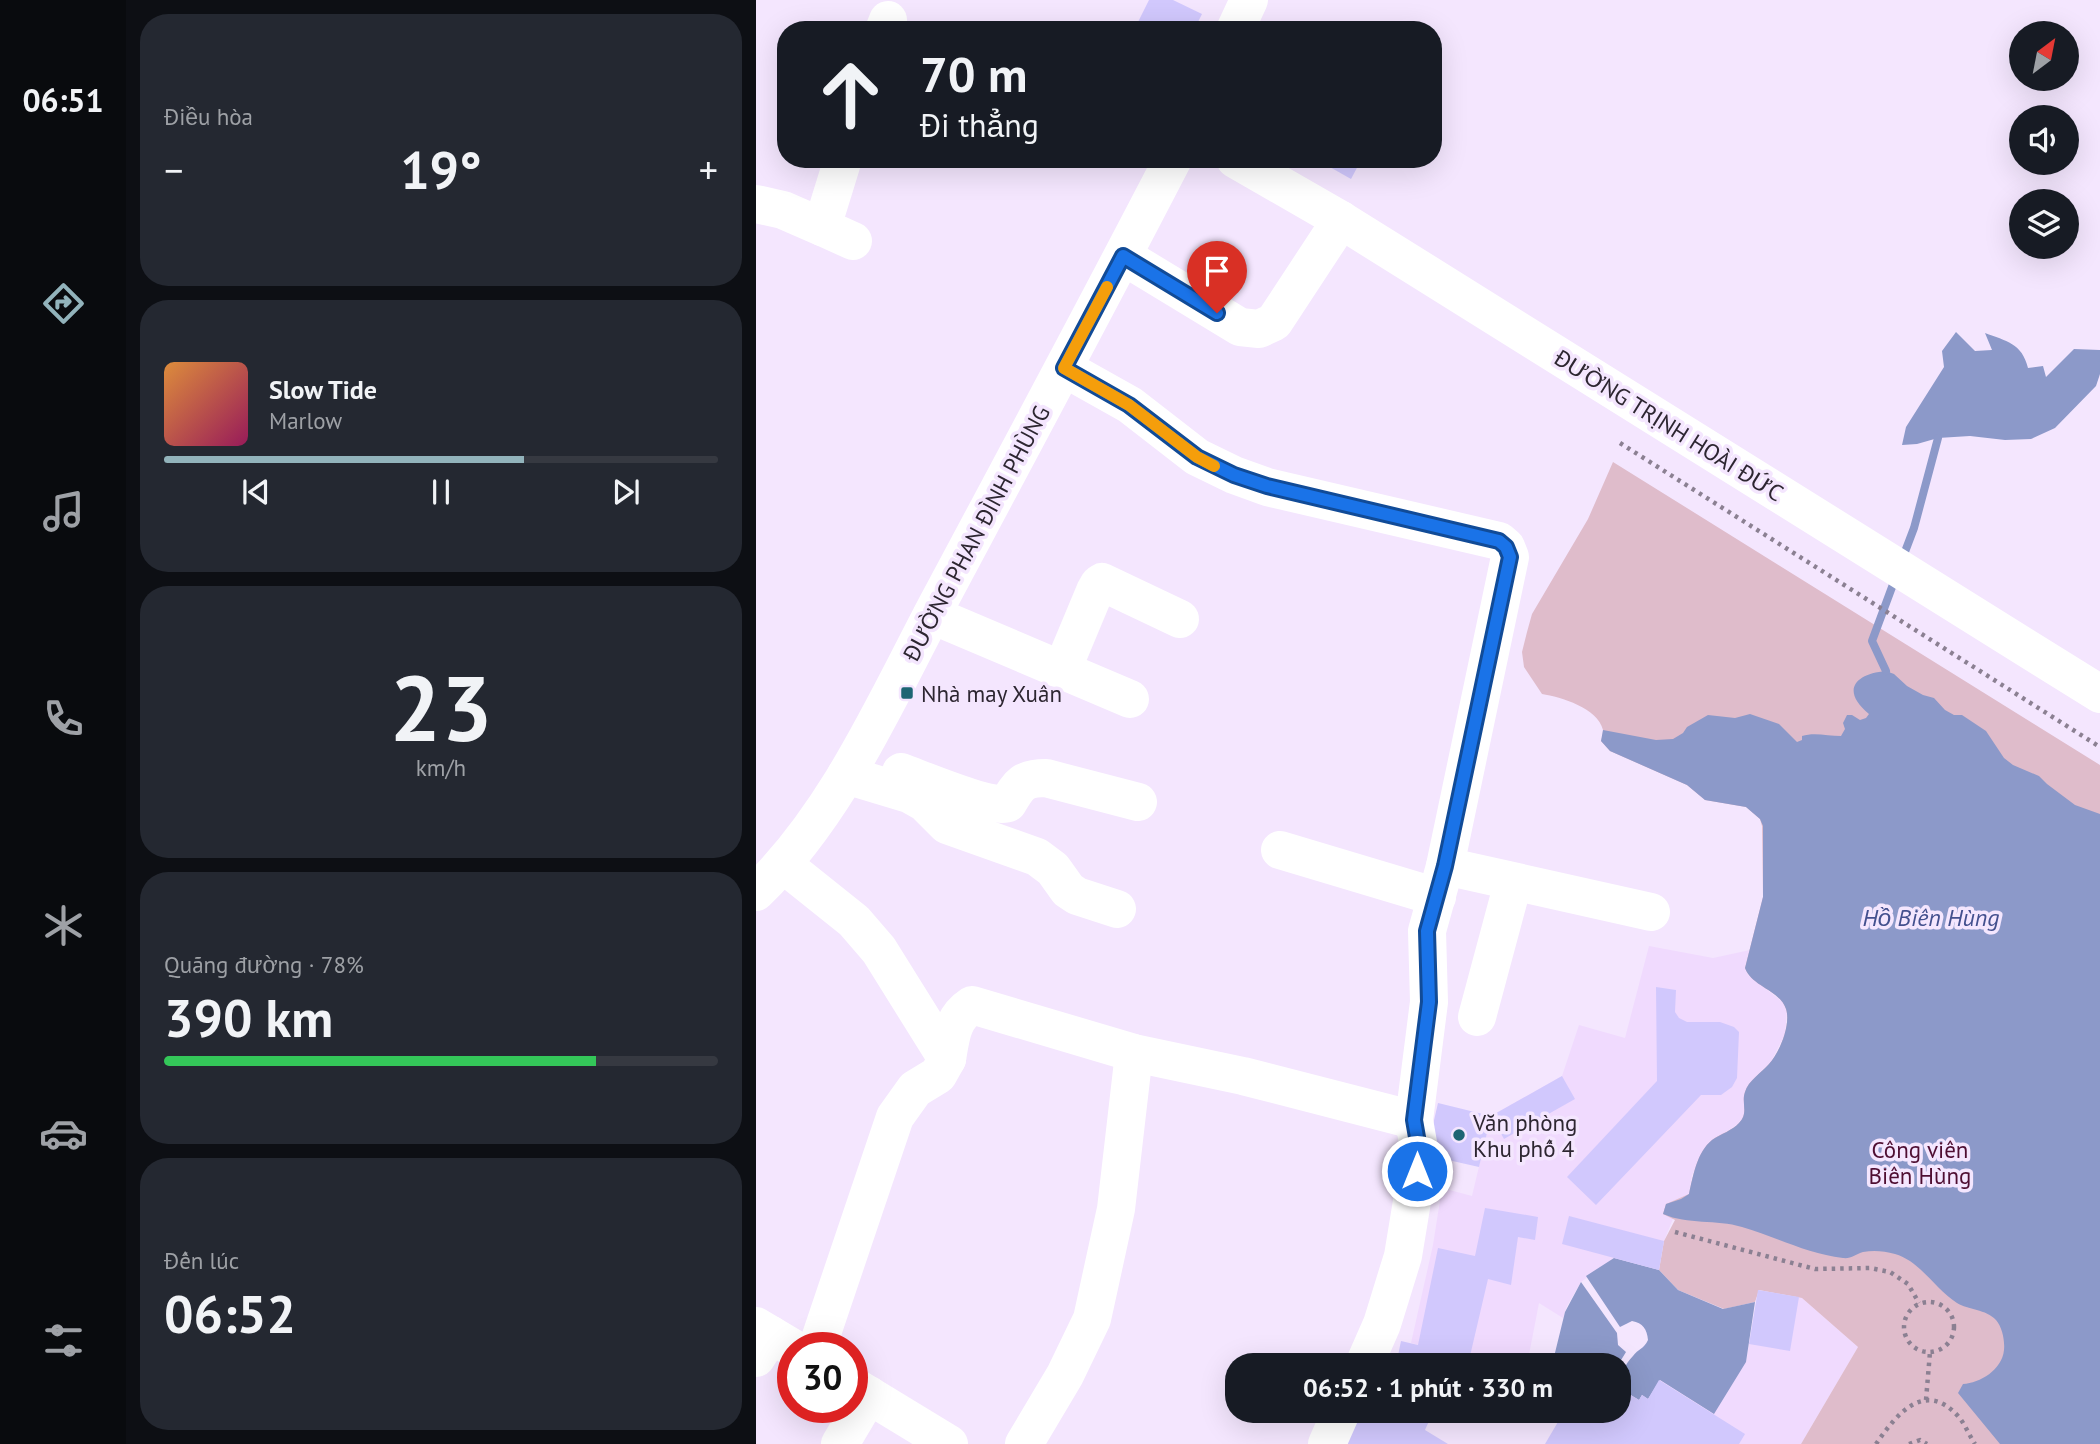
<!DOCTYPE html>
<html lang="vi">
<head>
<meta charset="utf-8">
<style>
	:root { --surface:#171b24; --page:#242831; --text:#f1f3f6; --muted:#9ea1a6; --line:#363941; --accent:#92b3bb }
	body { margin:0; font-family:"PT Sans",sans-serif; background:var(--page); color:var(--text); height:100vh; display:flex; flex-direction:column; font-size:26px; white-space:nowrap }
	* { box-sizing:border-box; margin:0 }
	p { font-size:23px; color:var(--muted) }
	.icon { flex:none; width:38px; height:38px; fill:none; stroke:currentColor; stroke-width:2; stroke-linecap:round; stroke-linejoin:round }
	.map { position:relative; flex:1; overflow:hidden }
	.details { display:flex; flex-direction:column; gap:14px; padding:14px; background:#0d0f14; width:630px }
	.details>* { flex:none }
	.hud { position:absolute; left:21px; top:21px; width:665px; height:147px; border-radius:28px; box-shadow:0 7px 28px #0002; background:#171b24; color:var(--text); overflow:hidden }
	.needle { width:46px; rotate:32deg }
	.tools { position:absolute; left:1253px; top:21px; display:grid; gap:14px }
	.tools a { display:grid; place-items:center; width:70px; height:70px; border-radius:50%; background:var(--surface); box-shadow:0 7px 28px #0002; font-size:35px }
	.speed { position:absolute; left:21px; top:1332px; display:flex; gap:14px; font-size:35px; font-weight:700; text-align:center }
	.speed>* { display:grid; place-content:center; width:91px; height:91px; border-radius:50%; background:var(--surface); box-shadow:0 7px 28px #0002; line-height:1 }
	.speed .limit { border:10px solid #d22; background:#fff; color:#111 }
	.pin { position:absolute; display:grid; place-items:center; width:60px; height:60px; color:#fff; margin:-72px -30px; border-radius:50% 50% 50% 0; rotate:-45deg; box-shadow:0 0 7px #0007 }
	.pin .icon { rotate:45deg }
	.me { position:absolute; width:77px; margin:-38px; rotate:0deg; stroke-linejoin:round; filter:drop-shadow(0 0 5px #0008) }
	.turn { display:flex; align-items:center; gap:24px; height:147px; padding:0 28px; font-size:32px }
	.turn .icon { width:91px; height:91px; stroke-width:2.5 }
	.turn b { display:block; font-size:49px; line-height:60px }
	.big { font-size:52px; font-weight:700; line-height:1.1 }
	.details .widget { flex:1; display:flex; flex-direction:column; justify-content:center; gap:10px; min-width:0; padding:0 24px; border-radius:28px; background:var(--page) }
	.details .dial { align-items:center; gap:0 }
	.dial b { font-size:91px; line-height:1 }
	.song { display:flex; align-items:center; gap:21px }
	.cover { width:84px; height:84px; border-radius:10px; background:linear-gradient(135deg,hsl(30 70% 55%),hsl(330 70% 35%)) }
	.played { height:7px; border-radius:4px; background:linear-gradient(90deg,var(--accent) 65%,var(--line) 65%) }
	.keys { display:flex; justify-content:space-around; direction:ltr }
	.heat { display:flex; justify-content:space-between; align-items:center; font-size:38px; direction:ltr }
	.charge { height:10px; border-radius:5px; background:linear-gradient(90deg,#34c759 78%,var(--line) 0) }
	.trip { position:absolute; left:469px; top:1353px; width:406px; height:70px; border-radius:28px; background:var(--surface); box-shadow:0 7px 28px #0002; font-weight:700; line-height:70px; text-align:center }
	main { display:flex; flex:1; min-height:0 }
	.tab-bar { display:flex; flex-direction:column; width:126px; justify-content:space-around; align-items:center; background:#090b0e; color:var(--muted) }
	.tab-bar .icon { width:49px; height:49px }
	.tab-bar .current { color:var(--accent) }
	.tab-bar b { font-size:32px; color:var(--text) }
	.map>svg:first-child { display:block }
	.built { fill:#f0dafe }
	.green { fill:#dfbccb }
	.water { fill:#8c99c9 }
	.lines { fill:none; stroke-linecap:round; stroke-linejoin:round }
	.stream { stroke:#8c99c9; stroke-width:8 }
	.building { fill:#d1c8fd }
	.path { stroke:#8b8092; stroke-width:4.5; stroke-dasharray:3.5 5; stroke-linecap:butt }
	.minor { stroke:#fff; stroke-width:38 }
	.major { stroke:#fff; stroke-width:38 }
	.route-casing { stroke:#114b97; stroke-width:18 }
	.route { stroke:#1a73e8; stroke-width:12 }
	.slow { stroke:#f59e0b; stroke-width:12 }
	.poi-dot { fill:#1d6573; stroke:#f4e6fe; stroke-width:2.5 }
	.labels { text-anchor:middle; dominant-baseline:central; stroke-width:7; stroke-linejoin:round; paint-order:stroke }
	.street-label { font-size:23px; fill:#2d2631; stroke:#f4e6fe }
	.poi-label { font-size:23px; fill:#2d2631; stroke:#f4e6fe; text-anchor:start }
	.park-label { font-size:23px; fill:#4f0e32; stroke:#f4e6fe }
	.water-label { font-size:24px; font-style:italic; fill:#43508e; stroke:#f4e6fe }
</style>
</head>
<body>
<main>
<nav class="tab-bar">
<b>06:51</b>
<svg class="icon current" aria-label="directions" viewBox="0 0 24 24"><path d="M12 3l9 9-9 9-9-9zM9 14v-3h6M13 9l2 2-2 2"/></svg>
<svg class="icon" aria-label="music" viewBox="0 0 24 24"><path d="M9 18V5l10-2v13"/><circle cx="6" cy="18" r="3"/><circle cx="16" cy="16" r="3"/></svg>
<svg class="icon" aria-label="phone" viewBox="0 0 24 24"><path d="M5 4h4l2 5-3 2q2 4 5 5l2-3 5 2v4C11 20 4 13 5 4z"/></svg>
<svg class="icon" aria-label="climate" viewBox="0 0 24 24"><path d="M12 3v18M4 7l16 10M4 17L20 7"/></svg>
<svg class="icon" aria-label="car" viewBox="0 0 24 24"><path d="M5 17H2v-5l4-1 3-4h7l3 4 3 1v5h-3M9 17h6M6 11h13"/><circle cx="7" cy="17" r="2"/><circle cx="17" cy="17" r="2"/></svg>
<svg class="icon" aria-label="filters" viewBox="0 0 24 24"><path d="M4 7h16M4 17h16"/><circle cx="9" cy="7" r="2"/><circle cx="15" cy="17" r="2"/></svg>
</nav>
<section class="details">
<div class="widget"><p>Điều hòa</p>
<div class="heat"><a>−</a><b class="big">19°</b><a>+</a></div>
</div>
<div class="widget">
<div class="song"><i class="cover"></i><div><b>Slow Tide</b><p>Marlow</p></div></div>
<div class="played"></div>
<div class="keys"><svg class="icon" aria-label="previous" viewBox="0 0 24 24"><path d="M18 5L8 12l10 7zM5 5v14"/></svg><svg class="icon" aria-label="pause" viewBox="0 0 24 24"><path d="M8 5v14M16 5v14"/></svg><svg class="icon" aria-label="next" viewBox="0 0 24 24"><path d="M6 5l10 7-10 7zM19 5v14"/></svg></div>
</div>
<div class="widget dial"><b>23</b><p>km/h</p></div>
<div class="widget"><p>Quãng đường · 78%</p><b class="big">390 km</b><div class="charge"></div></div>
<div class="widget"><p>Đến lúc</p><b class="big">06:52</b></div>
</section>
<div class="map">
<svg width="1344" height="1444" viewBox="0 0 1344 1444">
	<rect width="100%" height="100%" fill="#f4e6fe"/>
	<!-- built -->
	<g class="built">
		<polygon points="893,946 957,958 994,950 989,967 992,975 1027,1002 1031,1012 1029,1034 1015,1062 1000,1076 989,1106 989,1115 982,1124 953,1143 936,1175 933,1194 925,1199 908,1241 903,1270 858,1258 825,1282 811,1306 807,1318 783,1303 771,1365 721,1365 721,1358 655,1343 677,1245 686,1188 716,1196 735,1116 806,1076 823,1025 869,1038"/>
		<polygon points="1002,1290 1046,1298 1102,1347 1045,1444 789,1444 863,1410 863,1388 882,1400 903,1380 990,1362"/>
	</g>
	<!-- green -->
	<path class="green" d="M857,462L1344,765V1444H1045L1102,1347L1046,1298L1003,1290L999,1302L968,1309L922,1290L903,1270L908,1241L919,1220L907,1214L910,1204L933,1194C937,1176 941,1152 956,1140C964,1134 977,1130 983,1123C993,1113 985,1103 989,1092C992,1081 1006,1072 1013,1064C1024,1052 1035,1024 1030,1009C1024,990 996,987 989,968L1007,897L1006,826L1004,819L990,807L949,800L931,785L854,751L845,741C846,738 847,734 847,730C842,708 805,697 786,694L768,667L766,652L771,632L776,614L832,519Z"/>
	<!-- water -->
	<g class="water">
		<path d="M1200,332L1219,351L1236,350L1229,333C1250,341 1266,343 1272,368L1287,366L1290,377L1318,349L1344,350V374L1340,386L1299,428L1275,439L1249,440L1214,436L1182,438L1161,444L1146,445L1150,427L1188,367L1186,351Z"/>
		<path d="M1130,671L1138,674L1151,686L1167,695L1178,698L1189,710L1198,715H1206L1230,731L1248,758L1257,765L1283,776L1291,784L1319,805L1344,814V1444H1244L1202,1393L1207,1384C1224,1383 1246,1370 1248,1350C1249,1340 1246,1327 1240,1320C1230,1309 1212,1310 1201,1303C1179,1289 1164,1261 1139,1254C1128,1251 1118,1250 1107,1252C1100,1254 1095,1259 1087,1258C1051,1254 1020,1237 986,1227C960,1219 932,1225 907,1214L910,1204L925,1199L933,1194C937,1176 941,1152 956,1140C965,1134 977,1130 983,1123C993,1113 985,1103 989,1092C992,1081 1006,1072 1013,1064C1024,1052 1035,1024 1030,1009C1024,990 996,987 989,968L1007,897V826L1004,819L990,807L949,800L931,785L854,751L845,741L847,730L900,740L917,739L927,733L931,727L952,715L979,718L994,714L1023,724L1041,742L1046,740V736C1058,732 1072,736 1085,736L1089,729L1087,723L1091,715H1096L1104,720L1110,718L1113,714C1085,691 1098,674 1130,671Z"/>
		<path d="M858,1258L903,1270L922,1290L967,1309L999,1302L990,1362L958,1414L904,1380L892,1399L886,1395L883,1400L863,1388C863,1377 869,1364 877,1356C882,1349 888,1349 892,1340C891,1329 887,1323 876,1321L864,1327L830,1276Z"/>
		<polygon points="825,1282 861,1333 862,1345 870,1352 862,1365 796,1365 809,1312"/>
	</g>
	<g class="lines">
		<!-- stream -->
		<g class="stream">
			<polyline points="1147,557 1158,528 1182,438"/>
			<polyline points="1130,671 1116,641 1139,579"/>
		</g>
	</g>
	<!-- building -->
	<g class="building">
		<polygon points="393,0 417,0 446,14 438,30 387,30 380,26"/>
		<polygon points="576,159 596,159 603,164 595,179 572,166"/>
		<polygon points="900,987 920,990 919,1012 923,1018 931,1022 964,1022 978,1027 983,1032 981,1078 976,1087 965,1095 945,1095 840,1205 811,1177 901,1081"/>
		<polygon points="806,1076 819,1099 748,1139 735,1116"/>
		<polygon points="682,1103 735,1116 723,1167 670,1155"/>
		<polygon points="729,1208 782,1217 779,1240 762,1237 755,1285 732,1279 714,1356 722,1358 721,1365 640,1365 645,1341 662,1345 682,1248 719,1256"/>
		<polygon points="813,1216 908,1241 903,1270 806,1244"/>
		<polygon points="1002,1290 1043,1297 1034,1351 993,1344"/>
		<polygon points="903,1380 989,1434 983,1444 789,1444 809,1410 863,1410 863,1388 883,1400 886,1395 892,1399"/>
		<polygon points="603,1410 678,1410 669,1430 692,1444 588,1444"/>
	</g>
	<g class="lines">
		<!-- path -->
		<g class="path">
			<polyline points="864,443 1344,747"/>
			<polyline points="919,1232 1059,1269 1114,1268 1134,1272 1152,1284 1163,1303"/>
			<circle cx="1173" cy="1327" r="25"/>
			<polyline points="1170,1400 1174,1352"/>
			<path d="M1120,1444C1140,1415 1168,1379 1202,1416C1209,1424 1213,1435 1219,1444"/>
			<polyline points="1153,1444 1164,1440 1171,1444"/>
		</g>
		<!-- minor -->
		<g class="minor">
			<polyline points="128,30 132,20"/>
			<polyline points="479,159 585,220 1344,694"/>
			<polyline points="0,204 27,210 66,227 87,159"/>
			<polyline points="66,227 97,241"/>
			<polyline points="367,256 484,327 503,329 518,322 585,220"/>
			<polyline points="308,368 374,405 441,457 478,475 511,487 743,541 750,547 754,557 689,866 671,931 673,1002 658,1120 662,1143 661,1171 647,1256 626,1324 608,1365"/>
			<polyline points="176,615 374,699"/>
			<polyline points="306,670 339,591 343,584 346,582 424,619"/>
			<path d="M145,772C165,779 237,810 252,803C263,784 267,778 290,778L382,802"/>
			<polyline points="90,775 153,794 169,803 191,825 281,857 297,869 312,890 321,896 361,909"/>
			<polyline points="524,850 681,897"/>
			<polyline points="28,865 98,921 123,950 191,1059 182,1075 159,1089 139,1117 61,1348"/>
			<polyline points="689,866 895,912"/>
			<polyline points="721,1017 757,883"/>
			<path d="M191,1059C195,1036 196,1018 216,1005L378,1053L487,1076L658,1120"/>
			<polyline points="0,1358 15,1335"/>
			<polyline points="84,1444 113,1395"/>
			<polyline points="268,1444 309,1375 336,1319 360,1209 378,1053"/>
			<polyline points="571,1444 586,1410"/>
		</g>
		<!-- major -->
		<g class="major">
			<polyline points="479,30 493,0"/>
			<path d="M0,892C82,812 129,703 182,603C261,455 340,308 417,159"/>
			<polyline points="0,1326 37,1348"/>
			<polyline points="96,1385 193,1444"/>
		</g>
	</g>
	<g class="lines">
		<defs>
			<polyline id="route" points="461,313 367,256 308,368 373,405 441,457 478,475 511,486 743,541 750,547 754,557 689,866 671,931 673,1002 658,1120 662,1143 661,1171"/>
		</defs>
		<!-- route casing -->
		<use href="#route" class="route-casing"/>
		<!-- route -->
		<use href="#route" class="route"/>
		<!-- slow -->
		<polyline class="slow" points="351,287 308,368 373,405 441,457 458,466"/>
	</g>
	<!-- markers -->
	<g class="poi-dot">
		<rect x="144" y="686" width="14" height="14" rx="3.5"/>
		<circle cx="703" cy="1135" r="7"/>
	</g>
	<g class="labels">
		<!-- street labels -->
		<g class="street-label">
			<text transform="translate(913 425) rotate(32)">ĐƯỜNG TRỊNH HOÀI ĐỨC</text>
			<text transform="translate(220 533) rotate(-62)">ĐƯỜNG PHAN ĐÌNH PHÙNG</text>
		</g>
		<!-- poi labels -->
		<g class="poi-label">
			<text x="165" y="693">Nhà may Xuân</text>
			<text x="717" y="1122">Văn phòng<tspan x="717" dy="26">Khu phố 4</tspan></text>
		</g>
		<!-- park labels -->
		<g class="park-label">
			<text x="1164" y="1149">Công viên<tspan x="1164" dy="26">Biên Hùng</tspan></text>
		</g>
		<!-- water labels -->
		<g class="water-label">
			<text x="1175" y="917">Hồ Biên Hùng</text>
		</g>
	</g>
</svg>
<div class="tools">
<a><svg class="needle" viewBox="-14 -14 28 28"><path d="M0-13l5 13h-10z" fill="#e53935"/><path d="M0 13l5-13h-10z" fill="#9ea1a6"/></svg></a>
<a><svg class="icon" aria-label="sound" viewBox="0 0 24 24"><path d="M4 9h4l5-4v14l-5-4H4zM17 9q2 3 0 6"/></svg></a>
<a><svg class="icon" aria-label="layers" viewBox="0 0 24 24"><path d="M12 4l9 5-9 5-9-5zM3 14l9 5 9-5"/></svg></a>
</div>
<div class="speed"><div class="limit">30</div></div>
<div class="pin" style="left:461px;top:313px;background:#d93025"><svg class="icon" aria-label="arrive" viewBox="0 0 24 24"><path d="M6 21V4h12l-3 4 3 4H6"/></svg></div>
<svg class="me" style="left:661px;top:1171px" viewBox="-20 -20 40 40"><circle r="17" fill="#1a73e8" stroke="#fff" stroke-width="3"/><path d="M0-11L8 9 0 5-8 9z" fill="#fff"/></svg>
<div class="trip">06:52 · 1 phút · 330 m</div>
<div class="hud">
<div class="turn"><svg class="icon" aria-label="ahead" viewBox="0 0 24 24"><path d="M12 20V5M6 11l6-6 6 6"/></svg><div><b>70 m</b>Đi thẳng</div></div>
</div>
</div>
</main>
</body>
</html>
